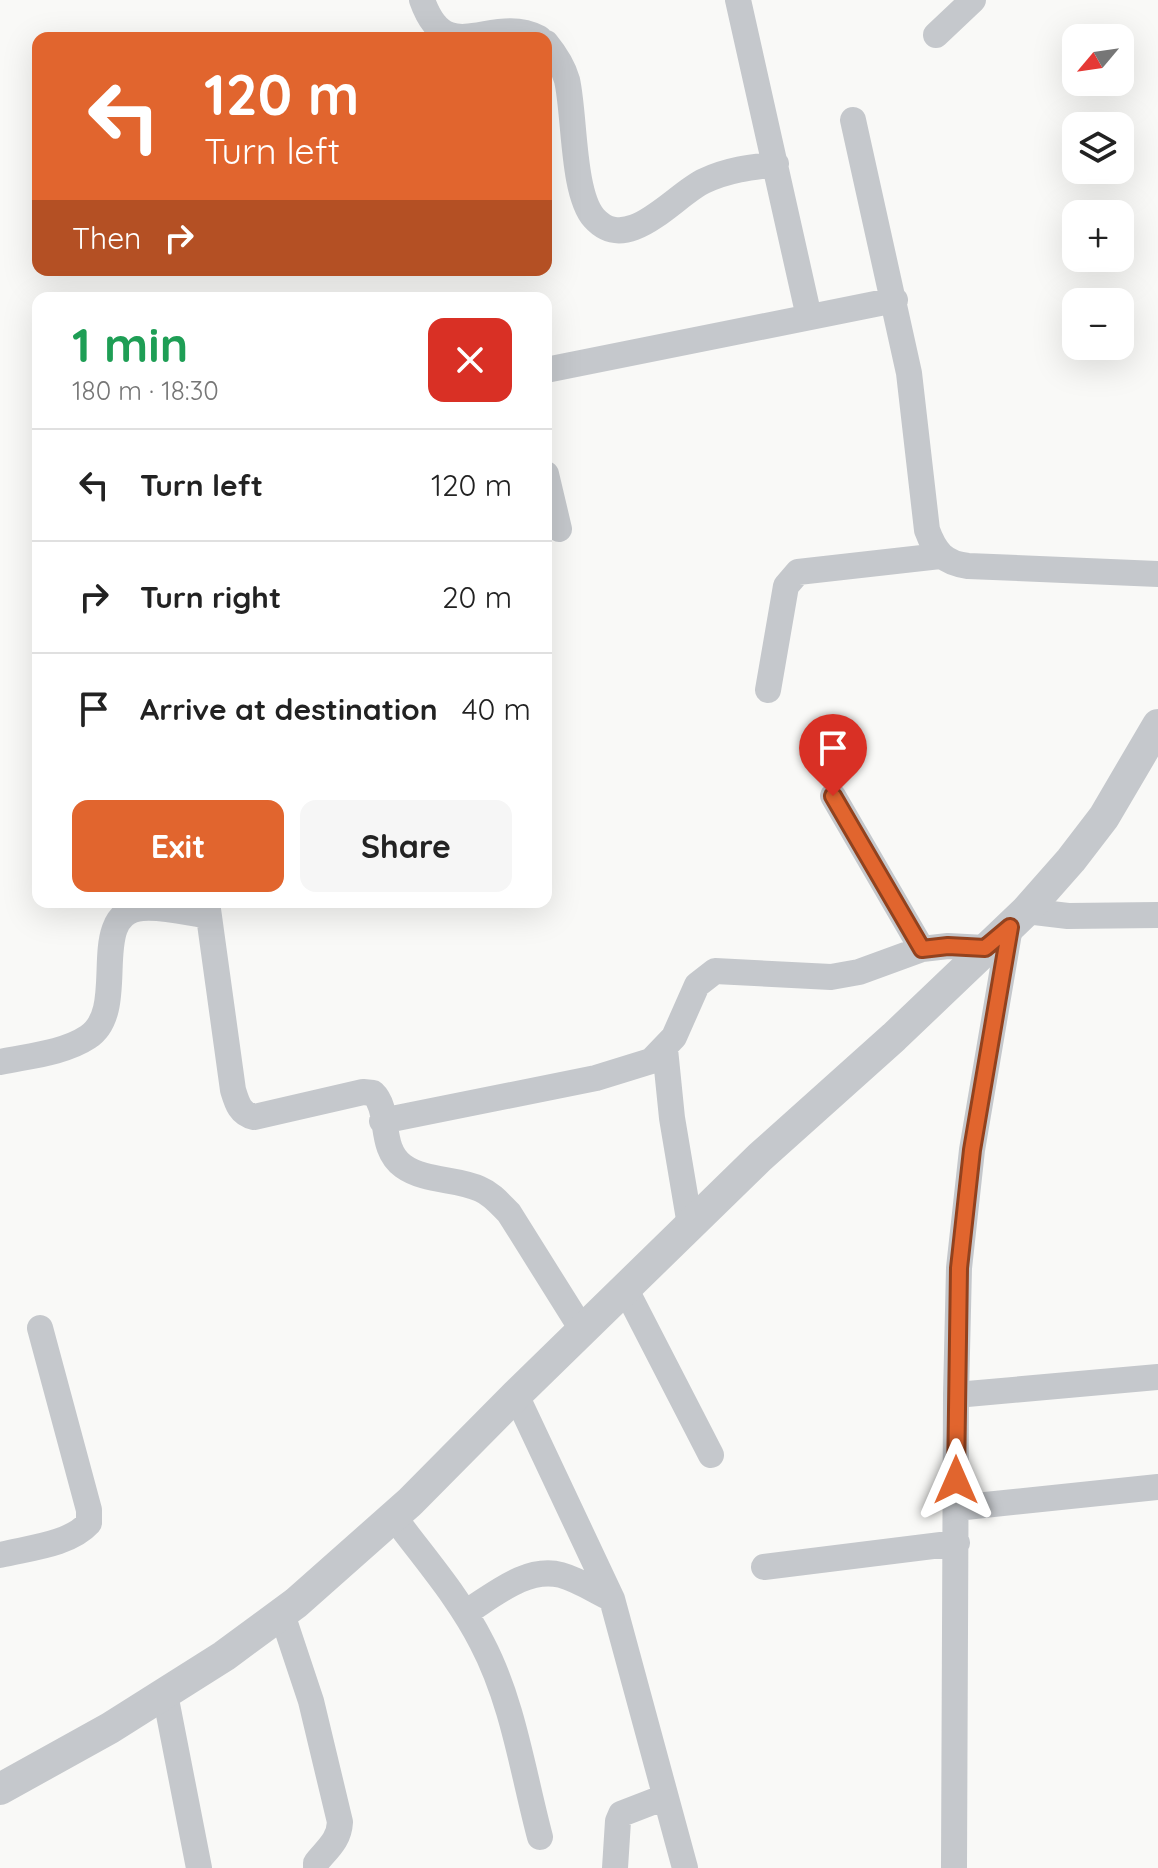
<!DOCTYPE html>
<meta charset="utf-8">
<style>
body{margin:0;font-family:Quicksand,sans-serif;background:#f6f6f6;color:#222;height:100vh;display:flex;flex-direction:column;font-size:30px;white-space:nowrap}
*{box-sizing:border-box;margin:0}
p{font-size:26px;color:#767676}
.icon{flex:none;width:44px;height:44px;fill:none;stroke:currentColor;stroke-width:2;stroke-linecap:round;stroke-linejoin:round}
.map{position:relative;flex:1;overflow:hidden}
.side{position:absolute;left:32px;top:292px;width:520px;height:616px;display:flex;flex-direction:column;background:#fff;border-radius:16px;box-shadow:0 8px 32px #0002}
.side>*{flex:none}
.banner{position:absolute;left:32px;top:32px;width:520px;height:244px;border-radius:16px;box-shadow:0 8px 32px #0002;background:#e1652e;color:#fff;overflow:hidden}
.needle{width:52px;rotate:241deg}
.tools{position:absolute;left:1062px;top:24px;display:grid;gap:16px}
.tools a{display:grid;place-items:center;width:72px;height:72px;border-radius:16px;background:#fff;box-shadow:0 8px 32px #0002;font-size:40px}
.pin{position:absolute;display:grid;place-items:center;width:68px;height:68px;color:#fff;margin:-82px -34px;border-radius:50% 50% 50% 0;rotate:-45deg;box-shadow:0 0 8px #0007}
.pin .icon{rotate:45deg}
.me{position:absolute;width:88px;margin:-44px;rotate:0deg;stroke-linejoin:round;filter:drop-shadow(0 0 6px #0008)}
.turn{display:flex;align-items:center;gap:28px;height:168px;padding:0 40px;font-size:36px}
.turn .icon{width:104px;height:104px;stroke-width:2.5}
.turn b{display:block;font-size:56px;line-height:68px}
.then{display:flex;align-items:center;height:76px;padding:0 40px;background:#0003;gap:16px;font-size:30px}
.round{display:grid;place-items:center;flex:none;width:84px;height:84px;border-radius:16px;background:#f6f6f6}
.summary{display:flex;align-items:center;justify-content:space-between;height:136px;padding:0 40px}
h1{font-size:48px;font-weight:700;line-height:60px;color:#1e9e55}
.primary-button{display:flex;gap:16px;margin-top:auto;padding:16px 40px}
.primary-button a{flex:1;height:92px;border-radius:16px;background:#e1652e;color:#fff;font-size:32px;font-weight:700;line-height:92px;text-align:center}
.primary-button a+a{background:#f6f6f6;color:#222}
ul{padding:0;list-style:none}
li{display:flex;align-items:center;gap:24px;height:112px;padding:0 40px;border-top:2px solid #e0e0e0}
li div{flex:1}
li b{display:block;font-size:30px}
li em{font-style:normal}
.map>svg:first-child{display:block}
</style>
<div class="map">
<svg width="1158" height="1868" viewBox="0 0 1158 1868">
<rect width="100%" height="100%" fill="#f9f9f7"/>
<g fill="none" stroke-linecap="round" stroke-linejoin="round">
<path stroke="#c5c8cc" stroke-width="26" d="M422,0C447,71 490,13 539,38
M738,0L809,317
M936,35L973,0
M546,43C555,54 563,66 567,80C575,115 572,193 594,218C628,256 674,195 704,181C727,170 751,167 776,164
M853,120L909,373L927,530C935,552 944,563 968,566L1158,574
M546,370L895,300
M546,474L559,529
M768,690L786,586L798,572L940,556
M833,796L922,949
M207,902L233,1090C237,1103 240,1114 254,1117L363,1092L373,1093C391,1110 378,1148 403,1166C425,1182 457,1178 480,1189C492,1194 500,1204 509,1213L583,1331
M1026,911L1068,916L1158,915
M665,1049L672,1118L690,1225
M0,1062C28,1056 64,1053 88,1037C131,1009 85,914 142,908C164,906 188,913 209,916
M382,1121L596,1078L651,1061L674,1037L697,985L715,971L831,977L859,972L922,949L948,946L985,948
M625,1288L711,1455
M516,1395L612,1599L685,1868
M956,1395L1158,1377
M956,1508L1158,1487
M394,1517C424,1558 459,1597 482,1643C513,1702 523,1773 540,1837
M0,1555C28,1548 69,1545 89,1523V1510L40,1328
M764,1567L957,1543
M465,1613C493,1596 526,1566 561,1575C579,1580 595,1591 612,1599
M282,1614L311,1701L340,1822C339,1841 327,1849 316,1863V1868
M165,1694L199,1868
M615,1868L618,1821L621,1814L665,1797
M954,1868L956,1395L959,1268L972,1150L1010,927"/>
<path stroke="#c5c8cc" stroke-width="32" d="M0,1789L110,1728L224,1656L296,1603L410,1502L516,1395L760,1157L894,1037L1026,911L1071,860L1104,817L1158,725"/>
</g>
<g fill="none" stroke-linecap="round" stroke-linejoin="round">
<g stroke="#92421e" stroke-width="20">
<path id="route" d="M833,796L922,949L948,946L985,948L1010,927L972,1150L959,1268L956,1480"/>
</g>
<use href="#route" stroke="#e1652e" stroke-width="14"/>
</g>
</svg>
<div class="tools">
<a><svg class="needle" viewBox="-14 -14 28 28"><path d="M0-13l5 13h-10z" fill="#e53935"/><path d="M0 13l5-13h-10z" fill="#767676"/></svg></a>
<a><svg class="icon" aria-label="layers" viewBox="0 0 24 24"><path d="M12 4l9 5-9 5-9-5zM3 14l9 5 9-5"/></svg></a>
<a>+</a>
<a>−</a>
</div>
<div class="pin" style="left:833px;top:796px;background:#d93025"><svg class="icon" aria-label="arrive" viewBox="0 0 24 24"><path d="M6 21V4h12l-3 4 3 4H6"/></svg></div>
<svg class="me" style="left:956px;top:1480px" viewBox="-20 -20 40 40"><path d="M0-17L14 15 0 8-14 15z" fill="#e1652e" stroke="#fff" stroke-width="4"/></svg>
<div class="banner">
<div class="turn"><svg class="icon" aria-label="left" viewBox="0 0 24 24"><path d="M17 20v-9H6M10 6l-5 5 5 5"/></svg><div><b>120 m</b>Turn left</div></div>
<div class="then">Then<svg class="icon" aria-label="right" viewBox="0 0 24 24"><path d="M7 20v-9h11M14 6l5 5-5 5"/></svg></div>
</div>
<section class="side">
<div class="summary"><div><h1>1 min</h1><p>180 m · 18:30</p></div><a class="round" style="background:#d93025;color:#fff"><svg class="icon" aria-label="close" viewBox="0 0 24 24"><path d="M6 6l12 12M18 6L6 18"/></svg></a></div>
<ul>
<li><svg class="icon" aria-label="left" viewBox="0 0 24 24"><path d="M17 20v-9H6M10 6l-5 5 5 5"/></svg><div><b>Turn left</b></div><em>120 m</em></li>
<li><svg class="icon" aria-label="right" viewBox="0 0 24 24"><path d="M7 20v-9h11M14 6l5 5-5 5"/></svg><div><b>Turn right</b></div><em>20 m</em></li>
<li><svg class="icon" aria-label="arrive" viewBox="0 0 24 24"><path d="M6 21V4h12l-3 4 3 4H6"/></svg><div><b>Arrive at destination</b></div><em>40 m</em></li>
</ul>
<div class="primary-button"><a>Exit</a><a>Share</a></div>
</section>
</div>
